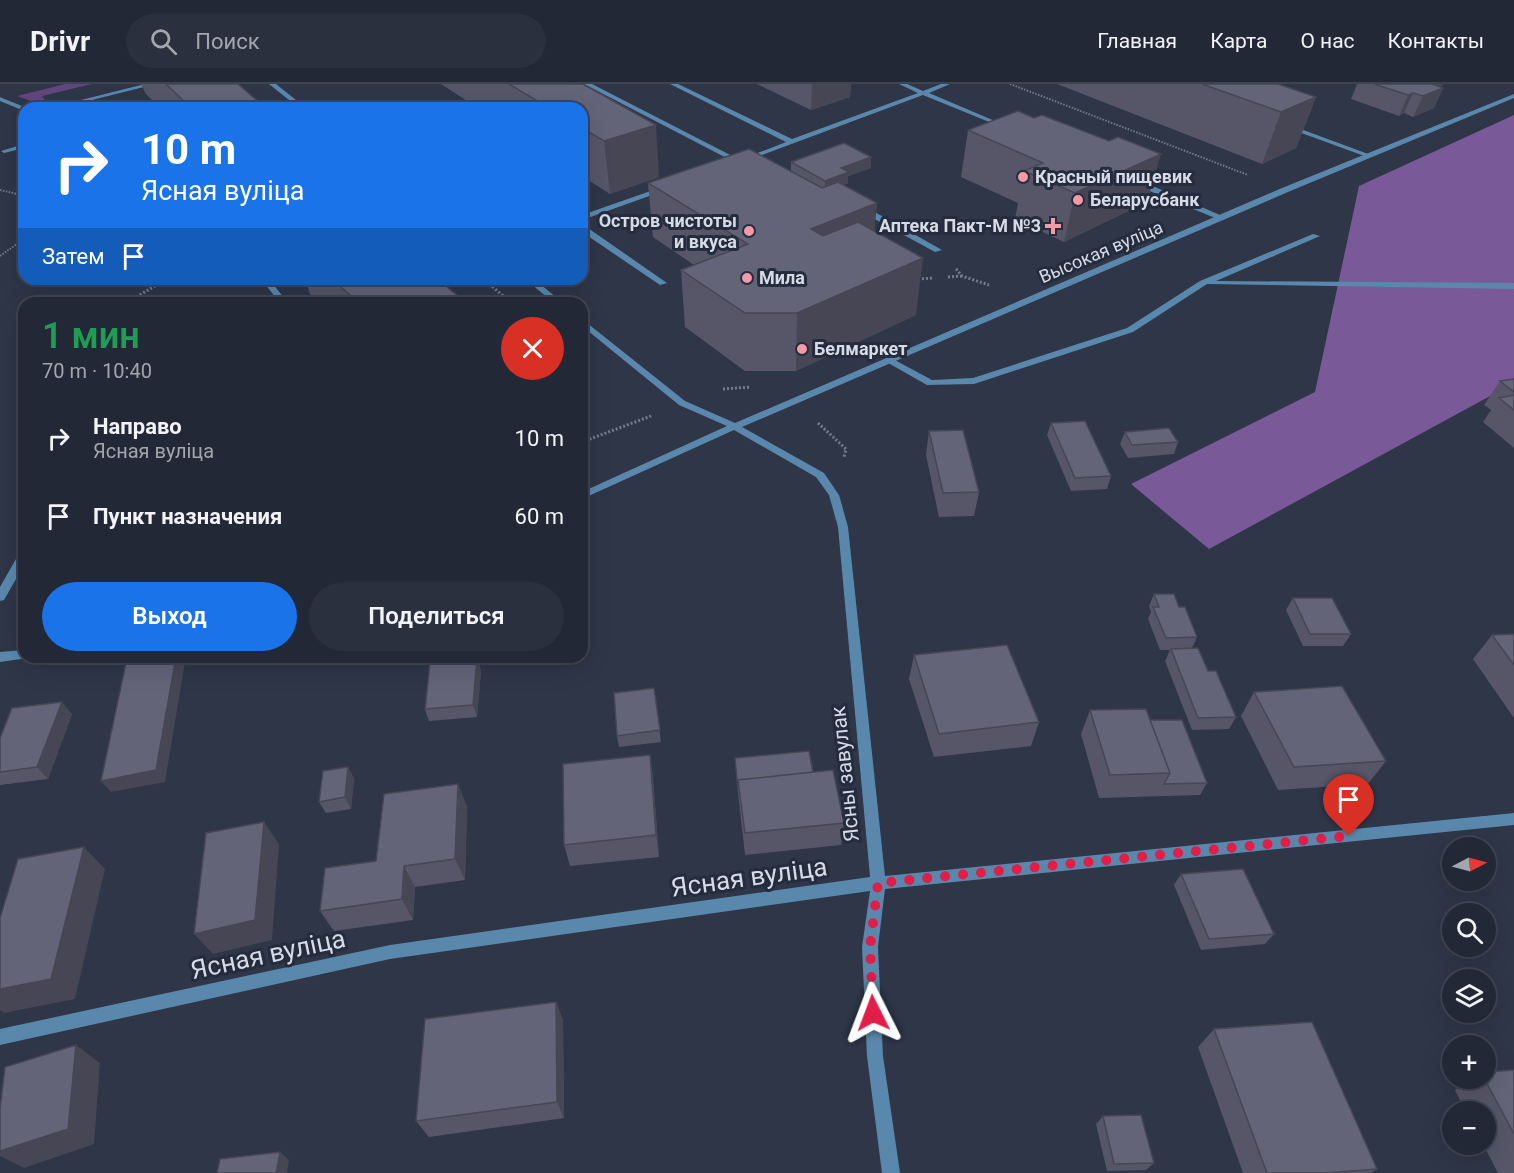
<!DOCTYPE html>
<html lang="ru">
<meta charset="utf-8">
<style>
body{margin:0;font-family:Roboto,sans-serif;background:#2a303e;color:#f1f3f6;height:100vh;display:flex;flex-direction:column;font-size:22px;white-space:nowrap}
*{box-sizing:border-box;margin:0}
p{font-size:20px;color:#a2a6ad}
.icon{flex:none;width:33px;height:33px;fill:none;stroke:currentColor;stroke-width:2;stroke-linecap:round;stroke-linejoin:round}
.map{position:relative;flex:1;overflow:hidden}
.panel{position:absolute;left:18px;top:213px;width:570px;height:366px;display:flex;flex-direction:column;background:#222836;border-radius:18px;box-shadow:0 6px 24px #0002,0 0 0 2px #3f4451}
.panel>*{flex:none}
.guide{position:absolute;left:18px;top:18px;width:570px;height:183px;border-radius:18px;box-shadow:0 6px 24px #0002,0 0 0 2px #3f4451;background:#1a73e8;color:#fff;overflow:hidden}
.needle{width:39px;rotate:84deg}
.buttons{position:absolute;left:1442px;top:753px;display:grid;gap:12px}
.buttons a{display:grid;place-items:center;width:54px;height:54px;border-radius:50%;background:#222836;box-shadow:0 6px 24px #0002,0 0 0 2px #3f4451;font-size:30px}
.pin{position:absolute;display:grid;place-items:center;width:51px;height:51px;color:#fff;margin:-62px -26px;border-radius:50% 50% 50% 0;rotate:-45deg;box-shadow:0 0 6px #0007}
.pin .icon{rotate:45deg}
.me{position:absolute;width:66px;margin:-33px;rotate:357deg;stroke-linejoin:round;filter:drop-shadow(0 0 4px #0008)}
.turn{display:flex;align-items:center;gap:21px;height:126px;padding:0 24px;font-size:27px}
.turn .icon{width:78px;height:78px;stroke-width:2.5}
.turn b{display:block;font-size:42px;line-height:51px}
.then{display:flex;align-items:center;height:57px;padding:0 24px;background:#0003;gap:12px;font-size:22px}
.round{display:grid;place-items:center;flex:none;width:63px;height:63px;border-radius:32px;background:#2a303e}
.headline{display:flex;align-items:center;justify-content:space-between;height:102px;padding:0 24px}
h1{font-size:36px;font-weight:600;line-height:45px;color:#1e9e55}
.cta{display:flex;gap:12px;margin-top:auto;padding:12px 24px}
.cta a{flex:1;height:69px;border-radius:36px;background:#1a73e8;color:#fff;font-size:24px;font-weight:600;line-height:69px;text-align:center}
.cta a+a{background:#2a303e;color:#f1f3f6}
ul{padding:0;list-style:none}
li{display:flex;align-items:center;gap:18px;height:78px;padding:0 24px}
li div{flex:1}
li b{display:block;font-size:22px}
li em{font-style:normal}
header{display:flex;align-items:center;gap:36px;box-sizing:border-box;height:84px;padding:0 30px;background:#222836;border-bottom:2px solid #3f4451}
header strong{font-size:28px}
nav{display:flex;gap:33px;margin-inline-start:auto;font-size:21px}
.search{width:420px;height:54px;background:#2a303e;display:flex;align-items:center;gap:15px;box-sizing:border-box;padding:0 21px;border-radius:33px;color:#a2a6ad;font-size:22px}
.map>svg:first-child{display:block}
</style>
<header>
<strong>Drivr</strong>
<div class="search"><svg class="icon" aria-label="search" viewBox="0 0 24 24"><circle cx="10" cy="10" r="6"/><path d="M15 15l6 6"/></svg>Поиск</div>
<nav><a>Главная</a><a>Карта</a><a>О нас</a><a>Контакты</a></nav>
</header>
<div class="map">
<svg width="1514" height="1089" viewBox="0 0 1514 1089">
<rect width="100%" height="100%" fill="#2e3648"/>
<path fill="#63467d" d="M65,0H92L42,12L46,17L33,18L17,12Z"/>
<path fill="#7a5999" d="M1514,31V299L1209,465L1131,400L1315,308L1359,102Z"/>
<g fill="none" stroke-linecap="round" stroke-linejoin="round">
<path stroke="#757c8c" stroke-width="2" stroke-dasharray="1.5 1.5" stroke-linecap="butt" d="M1010,0L1248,91
M0,106L17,110L24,115
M17,110L24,100
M0,172L24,155"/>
<path stroke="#757c8c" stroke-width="3" stroke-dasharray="2 2" stroke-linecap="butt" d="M956,185L962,192L989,201
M948,193L962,192
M483,195L507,215
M918,195L934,194
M126,219L167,195
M723,305L751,303
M818,339L846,365L844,373
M582,358L651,332"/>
<path fill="#5a88ac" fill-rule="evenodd" d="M145,0H156L92,16L100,24H93L87,17L60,24H49Z
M584,0H592L740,76L786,58L670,0H678L792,55L918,9L899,0H907L923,7L941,0H950L929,9L1009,43L1004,44L923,11L743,78L740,81Z
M0,13L2,14L27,24H24V27L22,26L0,17Z
M1287,40L1371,71L1372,72L1367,73L1285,43L1284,42Z
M24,60V64L4,69L1,67Z
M1135,97H1141L1227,134L1220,136L1135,101Z
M662,103L669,105L582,136V131Z
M858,122H864L942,166L935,168L858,126Z
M582,142H585L667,199L660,201L582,148Z
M1313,150L1320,152L1216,197L1514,199V205L1207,200L1133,248L974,300L927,301L883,276L888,273L891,274L932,296L973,294L1127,244L1200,197Z
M261,195H269L288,219H280Z
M24,467V481L4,516L0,517V503L20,468Z"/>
<path fill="#5a88ac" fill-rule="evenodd" d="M269,0H276L306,24H299Z
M1514,10V14L1288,108L742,343L824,389L839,411L848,443L885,792L1514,729V741L885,805L878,863L883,972L900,1089H882L867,972L862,863L870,807L390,875L0,961V945L390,861L870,793L838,443L829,411L816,393L734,346L582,415V408L727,342L679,321L582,242V235L685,317L735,339L1282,104Z
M525,195H534L563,219H554Z
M24,566V573L28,574L0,578V568Z"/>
</g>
<path fill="#565668" d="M141,0H238L266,24H160L146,10Z
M441,0H583L659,93L610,110L582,92V24H478Z
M757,0H851L850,13L811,26Z
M1057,0H1278L1316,13L1296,64L1262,80Z
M1357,0H1443L1441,3L1443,4L1434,24L1413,33L1404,29L1399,32L1351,15Z
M1034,34L1147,118L1064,158L1015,135L1018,119L961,93L968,46Z
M791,78L871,84L848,92V99L843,101L877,119L874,147L916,231L796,287H745L685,243L681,186L694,181L653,153L648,99L791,87Z
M305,195H437L467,219H315L312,216Z
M1514,295V364L1483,338L1491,326L1484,321L1500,297Z
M1051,339L1111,392L1107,405L1071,407L1047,351Z
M929,347L979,408L974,432L939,433L926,371Z
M1125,348L1178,358L1174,370L1128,374L1120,360Z
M1154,510L1179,523L1197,553L1192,564L1208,587L1236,633L1229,645L1192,646L1165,577L1170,566H1160L1148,535L1151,528L1149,522Z
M1293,514L1351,550L1343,562H1303L1286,526Z
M1514,550V634L1473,575L1492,551Z
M914,571L1039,638L1031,662L934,673L909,595Z
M477,574L481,587L477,633L429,637L425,625Z
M654,604L661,658L619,663L617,652Z
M1254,608L1386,677L1368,700L1278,706L1241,632Z
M1090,626L1150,636L1207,699L1200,711L1099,714L1081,650Z
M72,630L48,695L0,701V654Z
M650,671L653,694L659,773L570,782L564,761Z
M735,674L813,688L844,739L841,761L745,771L739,718Z
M348,683L354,695L351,725L326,729L319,718Z
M458,700L467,723L465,796L415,803L413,836L334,847L320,827L376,777Z
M1181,790L1274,850L1265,860L1201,866L1174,801Z
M556,918L563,936L564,1034L429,1053L416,1037Z
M1214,945L1377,1085L1371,1089H1243L1198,963Z
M1514,986V1089H1498L1483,1060H1485V1028H1466L1455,1006L1472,994H1485Z
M1103,1032L1154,1079L1146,1086L1107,1087L1096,1040Z"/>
<path fill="#464655" d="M812,0H851L850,13L811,26Z
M1432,0H1443L1441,5L1443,4L1434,24L1413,33L1423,12Z
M1413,9L1404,29L1399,32L1408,11Z
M1316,13L1296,64L1262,80L1281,28Z
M656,41L659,93L610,110L604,57Z
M1161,70L1147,118L1064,158L1075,109Z
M871,73V84L848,92V99L825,108V97L841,84Z
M877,119L872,174L808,201L811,145Z
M923,174L916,231L796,287L797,229Z
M176,573H182L185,578L165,698L111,708L101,697Z
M477,574L481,587L477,633L473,621Z
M62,618L72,630L48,695L37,683Z
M650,671L653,694L659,773L656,751Z
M348,683L354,695L351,725L345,713Z
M458,700L467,723L465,796L455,775Z
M264,738L279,760L272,856L213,870L194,850Z
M84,763L105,785L75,915L4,929L0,926V905Z
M404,782L415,803L413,836L402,815Z
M556,918L563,936L564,1034L557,1018Z
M76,961L100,979L94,1060L24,1084L0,1072V1067Z
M280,1068L289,1076L287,1089H276Z"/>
<path fill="#646479" stroke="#464655" stroke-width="1.5" d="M166,0H238L266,24H191Z
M509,0H583L656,41L604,57L582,44V24H549Z
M1202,0H1278L1316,13L1281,28Z
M1374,0H1432L1443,4L1423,12L1413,9L1408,11Z
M1018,27L1034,34L1042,31L1109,57L1118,53L1161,70L1075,109L1024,87L1043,79L968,46Z
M844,59L871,73L841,84L849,88L825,97L791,78Z
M749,65L822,104L838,98L877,119L811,145L823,152L858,138L923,174L797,229H745L681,186L748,160L648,99Z
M332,195H437L467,219H359Z
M1514,295V308L1500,297Z
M1514,311V326L1499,314Z
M1085,337L1111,392L1075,394L1051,339Z
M1169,344L1178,358L1132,361L1125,348Z
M963,346L979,408L943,409L929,347Z
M1154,510H1174L1179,523H1185L1197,553L1166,554L1153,523H1159Z
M1293,514H1332L1351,550H1310Z
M1514,550V581L1492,551Z
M1007,561L1039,638L939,650L914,571Z
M1198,564L1208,587H1216L1236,633L1198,634L1171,565Z
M134,573H176L156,686L101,697L127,574Z
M477,574L473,621L425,625L430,579Z
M1342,602L1386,677L1294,683L1254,608Z
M654,604L660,646L617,652L614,609Z
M62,618L37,683L0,688V654L12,624Z
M1146,625L1170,689L1110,691L1090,626Z
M1150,636H1182L1207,699L1164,700L1170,689Z
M809,667L813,688L738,696V707L735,674Z
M650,671L656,751L564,761L563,680Z
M348,683L345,713L319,718L323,687Z
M833,686L844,739L745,749L738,696Z
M458,700L455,775L404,782L402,815L320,827L325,784L376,777L384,710Z
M264,738L255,836L194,850L206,749Z
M84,763L51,895L0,905V834L18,775Z
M1243,785L1274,850L1209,855L1181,790Z
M556,918L557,1018L416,1037L425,935Z
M1312,938L1377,1085L1326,1089H1267L1214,945Z
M76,961L68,1045L0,1067V1025L5,983Z
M1514,986V1050L1484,994L1485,988Z
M1141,1031L1154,1079L1114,1080L1103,1032Z
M280,1068L276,1089H217L220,1075Z"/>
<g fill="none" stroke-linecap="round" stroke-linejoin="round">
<path stroke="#e11d48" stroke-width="10" stroke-dasharray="0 18" d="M873,929L870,863L878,799L1349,752"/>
</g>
<g fill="#f49aa6" stroke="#242c3d" stroke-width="2">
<circle cx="1023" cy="93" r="6"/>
<circle cx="1078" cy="116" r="6"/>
<path d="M1050 133h6v6h6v6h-6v6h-6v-6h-6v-6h6z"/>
<circle cx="749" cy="147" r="6"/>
<circle cx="747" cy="194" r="6"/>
<circle cx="802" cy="265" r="6"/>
</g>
<g text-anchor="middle" stroke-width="6" stroke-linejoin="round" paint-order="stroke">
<g font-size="18" font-weight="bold" fill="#d5dbe7" stroke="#242c3d" text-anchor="start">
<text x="1035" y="99">Красный пищевик</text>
<text x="1090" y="122">Беларусбанк</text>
<text x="737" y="143" text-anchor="end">Остров чистоты<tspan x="737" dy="21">и вкуса</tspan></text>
<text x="1041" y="148" text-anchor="end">Аптека Пакт-М №3</text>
<text x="759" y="200">Мила</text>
<text x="814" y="271">Белмаркет</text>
</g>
<g font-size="18" fill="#d5dbe7" stroke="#242c3d">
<text transform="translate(1101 168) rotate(-23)" y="6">Высокая вуліца</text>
</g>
<g font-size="21" fill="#d5dbe7" stroke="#242c3d">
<text transform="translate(845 690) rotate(-96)" y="7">Ясны завулак</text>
</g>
<g font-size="26" fill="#d5dbe7" stroke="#242c3d">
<text transform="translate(749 793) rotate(-8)" y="9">Ясная вуліца</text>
<text transform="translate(268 870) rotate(-12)" y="9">Ясная вуліца</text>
</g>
</g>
</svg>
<div class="buttons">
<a><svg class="needle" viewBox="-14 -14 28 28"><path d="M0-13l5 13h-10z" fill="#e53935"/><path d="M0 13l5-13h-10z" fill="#a2a6ad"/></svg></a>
<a><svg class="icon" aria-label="search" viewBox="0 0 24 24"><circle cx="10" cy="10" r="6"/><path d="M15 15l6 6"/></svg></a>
<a><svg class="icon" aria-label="layers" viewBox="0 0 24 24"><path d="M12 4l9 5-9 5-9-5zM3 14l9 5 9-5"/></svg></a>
<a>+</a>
<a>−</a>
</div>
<div class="pin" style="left:1349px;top:752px;background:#d93025"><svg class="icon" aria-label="arrive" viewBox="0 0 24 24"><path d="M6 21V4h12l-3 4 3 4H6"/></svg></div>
<svg class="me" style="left:873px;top:929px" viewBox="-20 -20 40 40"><path d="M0-17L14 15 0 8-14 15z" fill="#e11d48" stroke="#fff" stroke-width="4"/></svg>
<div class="guide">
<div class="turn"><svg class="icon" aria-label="right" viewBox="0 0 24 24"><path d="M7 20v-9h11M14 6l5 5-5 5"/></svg><div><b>10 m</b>Ясная вуліца</div></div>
<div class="then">Затем<svg class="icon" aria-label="arrive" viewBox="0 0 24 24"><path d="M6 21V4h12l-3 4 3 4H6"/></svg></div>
</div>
<section class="panel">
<div class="headline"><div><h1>1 мин</h1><p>70 m · 10:40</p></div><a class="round" style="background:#d93025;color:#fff"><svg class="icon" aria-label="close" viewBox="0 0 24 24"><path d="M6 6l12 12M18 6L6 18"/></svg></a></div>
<ul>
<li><svg class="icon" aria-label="right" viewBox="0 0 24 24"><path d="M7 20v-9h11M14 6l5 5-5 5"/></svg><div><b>Направо</b><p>Ясная вуліца</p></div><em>10 m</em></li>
<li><svg class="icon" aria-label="arrive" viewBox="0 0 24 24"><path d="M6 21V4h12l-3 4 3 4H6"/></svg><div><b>Пункт назначения</b></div><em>60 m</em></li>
</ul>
<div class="cta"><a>Выход</a><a>Поделиться</a></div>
</section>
</div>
